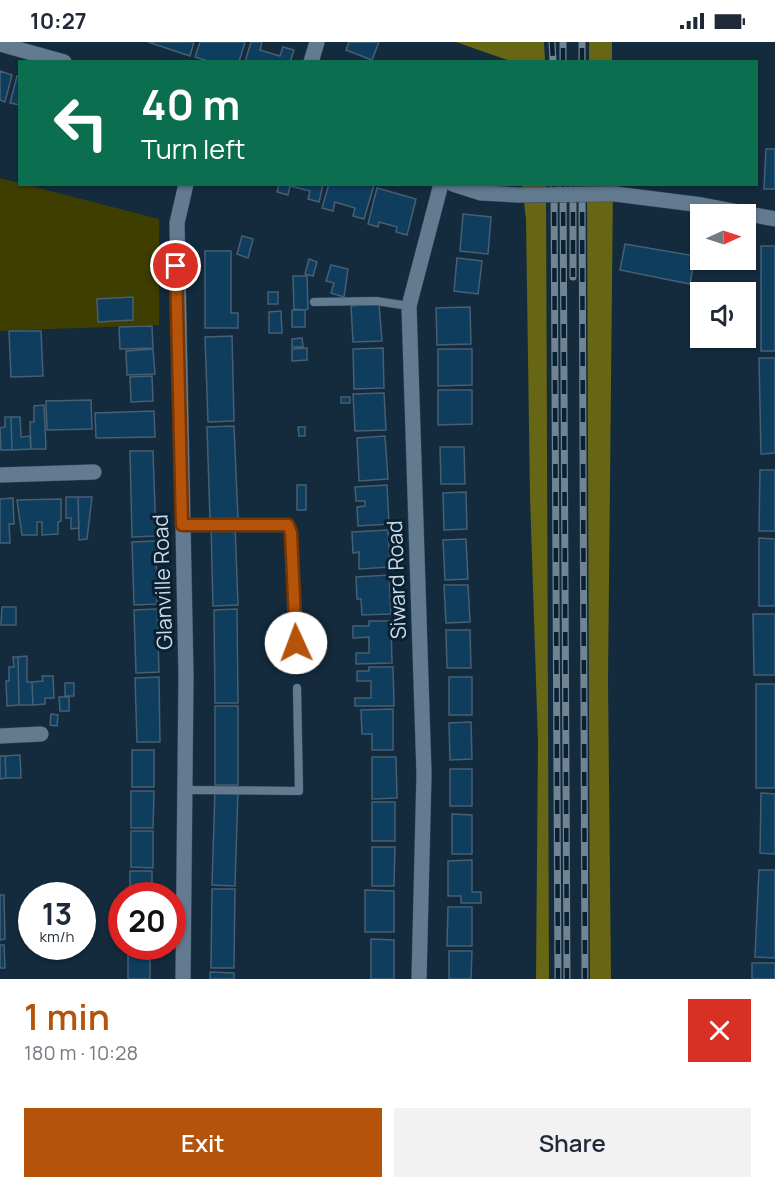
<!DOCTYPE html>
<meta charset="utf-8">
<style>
body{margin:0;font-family:Manrope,sans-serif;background:#f2f2f3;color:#1f2937;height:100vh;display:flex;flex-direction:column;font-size:22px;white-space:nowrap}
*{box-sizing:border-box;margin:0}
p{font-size:20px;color:#747a83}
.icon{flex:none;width:33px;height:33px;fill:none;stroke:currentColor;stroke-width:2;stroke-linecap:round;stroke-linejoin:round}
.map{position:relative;height:937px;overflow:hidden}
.drawer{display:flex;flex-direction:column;background:#fff;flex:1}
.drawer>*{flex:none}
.top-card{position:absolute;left:18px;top:18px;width:740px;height:126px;border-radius:0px;box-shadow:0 2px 4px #0004;background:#0b6e4f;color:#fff;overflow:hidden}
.needle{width:39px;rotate:87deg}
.buttons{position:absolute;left:690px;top:162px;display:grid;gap:12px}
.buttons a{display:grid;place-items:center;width:66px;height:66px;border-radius:0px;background:#fff;box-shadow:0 2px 4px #0004;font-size:30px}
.speed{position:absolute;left:18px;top:840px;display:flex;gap:12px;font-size:30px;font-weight:700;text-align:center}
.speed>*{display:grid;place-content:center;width:78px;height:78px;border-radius:50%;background:#fff;box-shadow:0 2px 4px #0004;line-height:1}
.speed small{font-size:15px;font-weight:400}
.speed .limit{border:9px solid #d22;background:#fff;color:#111}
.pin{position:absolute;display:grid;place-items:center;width:51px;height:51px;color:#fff;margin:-26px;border:3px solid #fff;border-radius:50%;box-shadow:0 2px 6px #0007}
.me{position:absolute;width:66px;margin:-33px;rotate:358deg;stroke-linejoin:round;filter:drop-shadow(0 0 4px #0008)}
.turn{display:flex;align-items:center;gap:21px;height:126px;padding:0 24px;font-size:27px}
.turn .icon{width:78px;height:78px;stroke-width:2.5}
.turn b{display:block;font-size:42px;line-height:51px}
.round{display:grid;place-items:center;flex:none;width:63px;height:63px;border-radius:0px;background:#f2f2f3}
.overview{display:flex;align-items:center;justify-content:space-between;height:102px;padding:0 24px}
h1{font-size:36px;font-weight:600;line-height:45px;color:#b45309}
.cta{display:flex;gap:12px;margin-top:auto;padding:12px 24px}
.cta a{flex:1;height:69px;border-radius:0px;background:#b45309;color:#fff;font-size:24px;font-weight:600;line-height:69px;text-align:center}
.cta a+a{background:#f2f2f3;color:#1f2937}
.status{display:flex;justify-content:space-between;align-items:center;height:42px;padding:0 30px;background:#fff;direction:ltr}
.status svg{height:16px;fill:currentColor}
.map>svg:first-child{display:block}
</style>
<div class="status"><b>10:27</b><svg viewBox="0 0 49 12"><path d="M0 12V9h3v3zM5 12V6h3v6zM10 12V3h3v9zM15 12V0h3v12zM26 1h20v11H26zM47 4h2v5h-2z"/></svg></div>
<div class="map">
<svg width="775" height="937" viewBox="0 0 775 937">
<rect width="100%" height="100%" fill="#142b3d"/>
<path fill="#3e3e00" d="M0,136L159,177V283L0,289Z"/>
<path fill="#666614" d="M456,0H544L545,19H510Z
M589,0H612V19H589Z
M522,143H546L549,937H536L538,701L530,454L526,177Z
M587,143H613L608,639L611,937H590Z"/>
<path fill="#0f3d5e" stroke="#475f73" stroke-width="1.5" d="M148,0H194L190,14Z
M200,0H245L239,20H211L195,15Z
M251,0H262L260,8L280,14L283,5L294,8L290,20H245Z
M349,0H379L372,18L346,8Z
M0,29L12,33L5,60L0,58Z
M17,34L20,35V63L10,61Z
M766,107H775V147H764Z
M279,142H323L319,160L308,157L310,149L290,144L288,153L277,150Z
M329,142L374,143L364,177L353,174L355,166L335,160L333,169L322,166Z
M377,146L416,157L407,193L396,190L397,185L379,180L378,185L368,182Z
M463,172L491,175L488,212L460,209Z
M242,194L253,197L248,216L237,212Z
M625,202L695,214L690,242L620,228Z
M761,204H775V309H761Z
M205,209H231V271H238V286H205Z
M457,216L482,219L478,252L454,249Z
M309,217L317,220L313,234L305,232Z
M331,223L348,227L344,255L331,251L334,241L326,239Z
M293,234H307L308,267L305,268L294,267Z
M268,250H278V262H268Z
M133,255V278L98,280L97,257Z
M379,262L382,299L353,300L351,264Z
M470,265L471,302L437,303L436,266Z
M292,268H305V285H292Z
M281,269L282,291H269V270Z
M152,284L153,306L120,307L119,285Z
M9,289H41L43,334L11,335Z
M232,294L234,379L208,380L205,295Z
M302,296L303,305H292V297Z
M307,306V318L292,319V307Z
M383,306L384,346L354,347L353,307Z
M153,307L155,332L127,333L126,309Z
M438,307H472V343L438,344Z
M759,316H775V411L761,412Z
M152,334L153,359L131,360L130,335Z
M438,348H472V382L438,383Z
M384,351L386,388L355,389L353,352Z
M341,355H350V361H341Z
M91,358L92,387L47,388L46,359Z
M44,363L46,407H31L30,380H34V364Z
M154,369L155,395L96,396L95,371Z
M5,375H11L12,408H1L0,386L5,385Z
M11,375H20L21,395L30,394L31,407L12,408Z
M234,384L238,477L210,478L207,385Z
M298,385H305V394H299Z
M385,394L388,437L359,439L357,396Z
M440,405H464L465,442H441Z
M130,409H153L156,494L132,495Z
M760,428H775V489H759Z
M297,443H306V468H297Z
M387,443L389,482L358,484L357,465L365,464V459H356L355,445Z
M466,450L467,487L444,488L443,451Z
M66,455H78L79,486L71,487V476H66Z
M78,455H92L87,497L79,498Z
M13,456L14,482H9L10,501H0V457Z
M61,457V479L58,480V492L42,493V480H37V493H22L17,458Z
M235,482L238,563L213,564L211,483Z
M388,488L390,525L359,527V510L353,511L352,490Z
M759,496L775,497V564H759Z
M466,497L468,537L445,538L443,498Z
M156,499L157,562L134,563L132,500Z
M389,533L391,572L362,573L361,557H357L356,535Z
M444,543H468L470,580L446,581Z
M2,565H16V583H1Z
M157,567L159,630L136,631L134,568Z
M237,567L238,661H215L214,568Z
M753,572H775V633H754Z
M369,579H391L392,621L356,622V611H369V595L353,596V584H369Z
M446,588H470L471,626H447Z
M27,614V640H32L33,663H19L18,615Z
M13,615H18L19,663L7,664L6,639H9V625H14Z
M369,625H393L394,664H355V656H371V639H357V629H369Z
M42,634H53L54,656H45V662L33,663L32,640L43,639Z
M159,635L160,700H137L135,636Z
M449,635H472V673H449Z
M65,641H74V654H65Z
M756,642H775V746H756Z
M59,655H69V669H60Z
M215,664H238V743H215Z
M393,667V708H372V692H362L361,668Z
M51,672L58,673L57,684L50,683Z
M471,680L472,717L450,718L449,681Z
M132,708H154V745H132Z
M20,713L21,736H6L5,714Z
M0,714H5L6,736L0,737Z
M372,715H396L397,756L372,757Z
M450,727H472V764H450Z
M215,748L238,749L235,844L212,843Z
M131,749H154L153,786H131Z
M761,751L775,752V812L760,811Z
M372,760H395V799H372Z
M452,772L472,773V812H452Z
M131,789H153V826L131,825Z
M372,805H395L394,844H372Z
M472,818V850H481V861H461V854H448V819Z
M759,828H775V916L755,915Z
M130,829H152V854H130Z
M212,847H235L234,926H211Z
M365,848L394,849V890H365Z
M0,853H4L5,897L0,898Z
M448,865H472V904H447Z
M371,897L394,898V937H371Z
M0,903H4L5,926H0Z
M449,909H472L471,937H449Z
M128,911H150V937H128Z
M752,921H775V937H752Z
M210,930L234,931V937H210Z"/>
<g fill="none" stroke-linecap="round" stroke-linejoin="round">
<g stroke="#354757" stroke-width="9">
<path id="lane" d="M314,260L376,259L409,264
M182,483H288L292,491L296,601
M185,748L299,749L297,646"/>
</g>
<g stroke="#354757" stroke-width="16">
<path id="street" d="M0,2L64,20
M311,20L317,0
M453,142L481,151L518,153
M615,152L702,163L775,177
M0,433L94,430
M0,694L41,692
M183,937L186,633L177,181L186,142
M419,937L424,732L409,264L441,142"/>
</g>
<use href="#lane" stroke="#627b91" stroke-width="8"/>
<use href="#street" stroke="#627b91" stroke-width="15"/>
<g stroke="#718493" stroke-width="7">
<path id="rail" d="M552,0L553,20
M563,20V0
M582,20V0
M554,142L558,937
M563,142L567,937
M573,142V235
M582,142L585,937"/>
</g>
<use href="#rail" stroke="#0a2133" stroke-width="4.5" stroke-dasharray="14" stroke-linecap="butt"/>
<g stroke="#354757" stroke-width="16" stroke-linecap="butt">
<path id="street-bridge" d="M518,153L615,152"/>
</g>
<use href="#street-bridge" stroke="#627b91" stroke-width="15"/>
</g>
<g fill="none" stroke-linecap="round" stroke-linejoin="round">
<g stroke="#753606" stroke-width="15">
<path id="route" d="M176,224L182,483H288L291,491L296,601"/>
</g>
<use href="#route" stroke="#b45309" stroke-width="10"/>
</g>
<g text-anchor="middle" stroke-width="6" stroke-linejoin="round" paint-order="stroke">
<g font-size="21" fill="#cddbe7" stroke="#0a2133">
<text transform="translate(397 538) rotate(-92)" y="7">Siward Road</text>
<text transform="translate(163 540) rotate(-92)" y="7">Glanville Road</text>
</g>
</g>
</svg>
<div class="buttons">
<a><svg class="needle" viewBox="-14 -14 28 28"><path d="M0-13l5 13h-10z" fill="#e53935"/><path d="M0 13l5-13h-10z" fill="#747a83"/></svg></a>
<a><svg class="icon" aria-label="sound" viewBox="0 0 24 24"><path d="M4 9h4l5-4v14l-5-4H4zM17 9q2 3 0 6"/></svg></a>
</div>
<div class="speed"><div>13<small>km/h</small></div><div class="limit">20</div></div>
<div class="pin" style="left:176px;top:224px;background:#d93025"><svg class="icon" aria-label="arrive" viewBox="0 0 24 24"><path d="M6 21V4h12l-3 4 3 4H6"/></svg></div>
<svg class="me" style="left:296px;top:601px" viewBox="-20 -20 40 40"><circle r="19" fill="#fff"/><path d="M0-13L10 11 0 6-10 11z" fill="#b45309"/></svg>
<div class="top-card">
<div class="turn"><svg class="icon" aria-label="left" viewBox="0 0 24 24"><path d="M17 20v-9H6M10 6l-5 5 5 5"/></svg><div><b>40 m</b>Turn left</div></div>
</div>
</div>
<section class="drawer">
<div class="overview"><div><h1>1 min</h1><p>180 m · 10:28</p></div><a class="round" style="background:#d93025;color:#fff"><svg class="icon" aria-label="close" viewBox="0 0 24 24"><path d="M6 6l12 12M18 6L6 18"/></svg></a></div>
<div class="cta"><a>Exit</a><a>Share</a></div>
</section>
